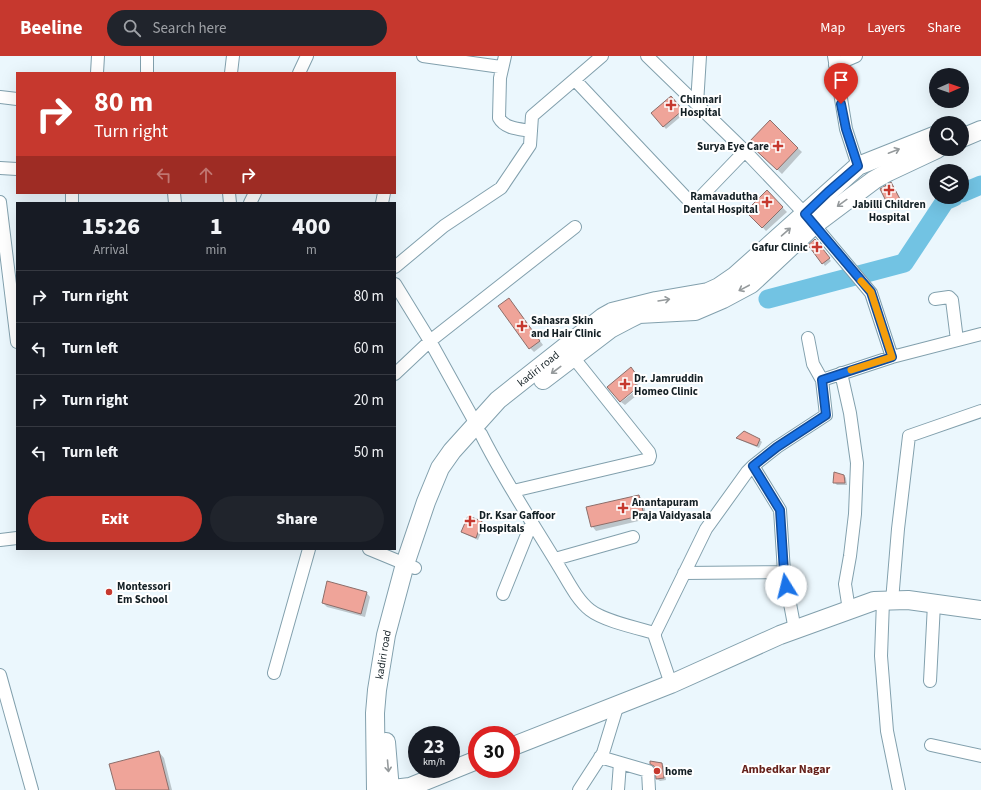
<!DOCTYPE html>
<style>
body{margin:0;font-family:"Source Sans 3",sans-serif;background:#20242c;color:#f1f3f6;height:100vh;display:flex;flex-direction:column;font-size:15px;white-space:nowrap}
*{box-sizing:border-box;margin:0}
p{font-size:13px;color:#9ea1a6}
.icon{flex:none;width:22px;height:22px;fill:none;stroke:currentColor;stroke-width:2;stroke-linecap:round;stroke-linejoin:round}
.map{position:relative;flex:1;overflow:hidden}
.panel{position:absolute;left:16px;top:146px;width:380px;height:348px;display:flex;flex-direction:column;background:#171b24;border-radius:0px;box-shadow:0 4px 16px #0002}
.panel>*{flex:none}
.guide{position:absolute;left:16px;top:16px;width:380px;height:122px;border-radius:0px;box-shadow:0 4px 16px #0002;background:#c6382e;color:#fff;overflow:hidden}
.needle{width:26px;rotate:88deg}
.controls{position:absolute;left:929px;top:12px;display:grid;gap:8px}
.controls a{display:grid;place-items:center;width:40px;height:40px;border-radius:50%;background:#171b24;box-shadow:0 4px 16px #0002;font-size:20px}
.speed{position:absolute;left:408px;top:670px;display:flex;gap:8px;font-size:20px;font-weight:700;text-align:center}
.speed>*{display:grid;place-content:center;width:52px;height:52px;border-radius:50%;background:#171b24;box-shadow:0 4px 16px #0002;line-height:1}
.speed small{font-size:10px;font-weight:400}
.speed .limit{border:6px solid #d22;background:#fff;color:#111}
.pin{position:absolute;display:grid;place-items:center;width:34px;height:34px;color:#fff;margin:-41px -17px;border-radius:50% 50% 50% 0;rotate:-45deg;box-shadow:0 0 4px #0007}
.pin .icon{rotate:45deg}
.me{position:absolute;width:44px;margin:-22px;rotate:351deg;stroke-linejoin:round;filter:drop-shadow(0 0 3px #0008)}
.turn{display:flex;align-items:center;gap:14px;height:84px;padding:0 12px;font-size:18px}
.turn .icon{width:52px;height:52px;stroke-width:2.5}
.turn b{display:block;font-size:28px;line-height:34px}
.lanes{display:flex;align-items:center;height:38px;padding:0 12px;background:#0003;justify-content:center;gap:20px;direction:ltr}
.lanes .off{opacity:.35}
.eta{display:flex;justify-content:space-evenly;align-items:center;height:68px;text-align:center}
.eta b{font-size:24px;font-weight:800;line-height:28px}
.primary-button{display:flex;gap:8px;margin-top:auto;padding:8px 12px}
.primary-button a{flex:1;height:46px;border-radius:24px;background:#c6382e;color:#fff;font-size:16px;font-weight:800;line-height:46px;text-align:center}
.primary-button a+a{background:#20242c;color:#f1f3f6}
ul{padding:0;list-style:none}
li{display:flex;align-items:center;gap:12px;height:52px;padding:0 12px;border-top:1px solid #363941}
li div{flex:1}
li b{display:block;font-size:15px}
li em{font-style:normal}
header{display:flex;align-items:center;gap:24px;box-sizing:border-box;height:56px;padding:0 20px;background:#c6382e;color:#fff}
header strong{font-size:19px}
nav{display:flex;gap:22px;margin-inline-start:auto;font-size:14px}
.search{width:280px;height:36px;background:#20242c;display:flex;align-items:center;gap:10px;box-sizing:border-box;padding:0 14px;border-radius:22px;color:#9ea1a6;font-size:15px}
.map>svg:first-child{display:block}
</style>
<header>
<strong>Beeline</strong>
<div class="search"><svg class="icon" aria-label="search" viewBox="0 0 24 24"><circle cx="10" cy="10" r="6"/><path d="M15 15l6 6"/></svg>Search here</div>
<nav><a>Map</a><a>Layers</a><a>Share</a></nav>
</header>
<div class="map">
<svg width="981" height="734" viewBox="0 0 981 734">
<rect width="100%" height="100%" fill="#ebf7fd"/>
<path fill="#0003" d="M674,43L685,57L666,73L652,57Z
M770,66L802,96L782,118L750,87Z
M891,127L901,146L891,151L888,148Z
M767,136L787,156L766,175L751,159L756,153Z
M817,187L831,205L825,210L823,207Z
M513,248L543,289L534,296L530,292Z
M635,317L642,325L620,345Z
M639,332L642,335L625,349L621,346Z
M738,382L759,383L762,386L759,392L740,384Z
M844,419L846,422L847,429H837L834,426Z
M639,440L643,444L647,463L596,475L592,470Z
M469,461L482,466L484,469L478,484L465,478L462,476Z
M366,536L370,541L365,561L327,551L323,547Z
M159,696L164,702L172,734H117Z
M662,708L664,711L666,724L660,725L657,723Z"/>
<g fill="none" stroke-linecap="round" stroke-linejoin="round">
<path stroke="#72c3e3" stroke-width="19" d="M962,137L981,129
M768,243L904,207L945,145L954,141"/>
</g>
<path fill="#efa499" stroke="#8c6e6a" d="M671,40L683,54L663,71L651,57Z
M770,64L798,92L777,114L748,87Z
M891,126L900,143L888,149L880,133Z
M767,134L783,151L762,172L749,159L755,153L751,150Z
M815,183L830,202L822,208L808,189Z
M509,242L540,285L529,293L498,250Z
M631,311L638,321L633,325L638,331L620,346L607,331Z
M744,375L760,383L757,390L736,382Z
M834,416L844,419L845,427H833Z
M639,439L644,459L591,471L586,451Z
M468,460L482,465L476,482L461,476Z
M327,525L367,536L361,558L322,547Z
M159,695L169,734H116L109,708Z
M650,705L662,707L664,722L656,723L655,714L654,710L650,708Z"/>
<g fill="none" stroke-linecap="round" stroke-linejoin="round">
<g stroke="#82a0ad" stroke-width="14">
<path id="street" d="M147,0V17
M423,0L501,11
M505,0L500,22L499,62C505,73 520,73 531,75
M647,0L745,95L805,158L871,237L892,301
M834,0L846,73L858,110
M835,9L856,0
M97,17L98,0
M231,17L233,0
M299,17L307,0
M575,24L693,149L745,95
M0,41L17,43
M697,48L700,0
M0,112L17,113
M72,137V147
M174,137L175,147
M229,137L230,147
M0,146L17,286
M250,147L255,137
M382,147L384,137
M395,211L444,170L501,132L530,89L532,60L602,0
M395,228L430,285L575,171
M935,243L949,241L952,244L957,284
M808,282L813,308L822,324
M841,317L850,357L857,407L855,458L850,500L845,528L849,554
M395,318L430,285L476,368
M481,378C504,424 532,466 558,509C567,523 576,543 590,554C604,565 637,572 655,577
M513,435L649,403L650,400L649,396L573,301
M0,484L17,482
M369,493L415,512
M555,503L633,481
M684,517L784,516
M503,538L532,466
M883,545L881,600L887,675L899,734
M892,545L898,473L909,380L981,355
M795,574L784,516L780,454L753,410L777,391L826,359L822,324L892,301L981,278
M274,617L309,493
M0,619L32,734
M930,625L934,548
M671,628L655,581V577L706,473L747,416L753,410
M931,689L981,700
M600,701L648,715L649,734
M579,734L603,697L618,648
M618,734L620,707"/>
</g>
<g stroke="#82a0ad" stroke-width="20">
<g id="secondary">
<path d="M962,82L981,74"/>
<path d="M543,324L610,273L629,263L639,258L695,255L723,243L751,228L814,169L874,124L888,116L937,93"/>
<path d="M386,686L390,734"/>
<path d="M511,691L671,628L780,579L874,545L908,544L981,554"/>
<path id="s1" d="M376,734L375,657L377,634L386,579L405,508L426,446L440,412L452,395L498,344L603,261L612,256L656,245L708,236L719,231L735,220L858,110L936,79"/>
<path d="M384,734L410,731L477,704"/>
</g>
</g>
<use href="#street" stroke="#fff" stroke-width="12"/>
<use href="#secondary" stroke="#fff" stroke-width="18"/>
</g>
<defs><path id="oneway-shaft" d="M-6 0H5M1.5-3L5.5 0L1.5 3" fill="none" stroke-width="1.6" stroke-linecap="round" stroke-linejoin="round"/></defs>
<g stroke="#959a9c">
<use href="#oneway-shaft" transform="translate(894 95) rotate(-21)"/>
<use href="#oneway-shaft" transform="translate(842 147) rotate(144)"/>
<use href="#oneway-shaft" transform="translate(786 176) rotate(-41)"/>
<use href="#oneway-shaft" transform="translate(744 232) rotate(152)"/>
<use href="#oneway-shaft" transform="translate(664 244) rotate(-9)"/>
<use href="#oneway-shaft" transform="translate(556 314) rotate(143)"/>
<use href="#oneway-shaft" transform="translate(388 710) rotate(85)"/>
</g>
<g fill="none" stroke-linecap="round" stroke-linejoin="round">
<g stroke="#114b97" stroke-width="10">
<path id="route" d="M786,530L784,516L780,454L753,410L777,391L826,359L822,324L892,301L871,236L805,158L828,136L858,110L846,73L841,48"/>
</g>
<use href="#route" stroke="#1a73e8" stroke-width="7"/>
<path stroke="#f59e0b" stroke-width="7" d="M851,314L892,301L871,236L861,225"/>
</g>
<g fill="#c6382e" stroke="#fff" stroke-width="1.5">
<path d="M669 43h4v4h4v4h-4v4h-4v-4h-4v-4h4z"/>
<path d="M776 84h4v4h4v4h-4v4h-4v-4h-4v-4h4z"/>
<path d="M887 128h4v4h4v4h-4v4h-4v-4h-4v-4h4z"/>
<path d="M765 140h4v4h4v4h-4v4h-4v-4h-4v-4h4z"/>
<path d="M815 185h4v4h4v4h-4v4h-4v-4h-4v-4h4z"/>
<path d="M520 264h4v4h4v4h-4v4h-4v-4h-4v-4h4z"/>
<path d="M623 322h4v4h4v4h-4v4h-4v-4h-4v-4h4z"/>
<path d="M621 446h4v4h4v4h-4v4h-4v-4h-4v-4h4z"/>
<path d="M468 459h4v4h4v4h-4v4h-4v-4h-4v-4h4z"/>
<circle cx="109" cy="536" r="4"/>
<circle cx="657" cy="715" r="4"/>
</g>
<g text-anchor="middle" stroke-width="4" stroke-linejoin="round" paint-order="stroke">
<g font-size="11" font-weight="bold" fill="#131f24" stroke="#fff" text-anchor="start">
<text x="680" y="47">Chinnari<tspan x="680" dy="13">Hospital</tspan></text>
<text x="769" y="94" text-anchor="end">Surya Eye Care</text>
<text x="758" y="144" text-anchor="end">Ramavadutha<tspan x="758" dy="13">Dental Hospital</tspan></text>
<text x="889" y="152" text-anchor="middle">Jabilli Children<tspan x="889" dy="13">Hospital</tspan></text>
<text x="808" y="195" text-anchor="end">Gafur Clinic</text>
<text x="531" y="268">Sahasra Skin<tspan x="531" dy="13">and Hair Clinic</tspan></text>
<text x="634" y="326">Dr. Jamruddin<tspan x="634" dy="13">Homeo Clinic</tspan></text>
<text x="632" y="450">Anantapuram<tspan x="632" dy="13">Praja Vaidyasala</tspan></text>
<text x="479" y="463">Dr. Ksar Gaffoor<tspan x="479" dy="13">Hospitals</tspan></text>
<text x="117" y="534">Montessori<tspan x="117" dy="13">Em School</tspan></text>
<text x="665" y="719">home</text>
</g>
<g font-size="11" fill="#131f24" stroke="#fff">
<text dy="4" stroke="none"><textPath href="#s1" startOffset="472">kadiri road</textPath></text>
<text dy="4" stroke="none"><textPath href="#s1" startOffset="136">kadiri road</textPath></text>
</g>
<g font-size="12" font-weight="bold" fill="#641f19" stroke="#fff">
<text x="786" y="717">Ambedkar Nagar</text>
</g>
</g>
</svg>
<div class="controls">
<a><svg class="needle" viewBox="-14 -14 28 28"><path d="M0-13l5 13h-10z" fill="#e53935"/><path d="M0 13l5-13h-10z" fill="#9ea1a6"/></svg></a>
<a><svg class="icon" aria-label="search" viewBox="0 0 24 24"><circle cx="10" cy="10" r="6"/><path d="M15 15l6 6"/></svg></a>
<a><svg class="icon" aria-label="layers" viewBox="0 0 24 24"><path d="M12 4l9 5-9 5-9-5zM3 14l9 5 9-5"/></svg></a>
</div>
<div class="speed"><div>23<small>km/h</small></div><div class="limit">30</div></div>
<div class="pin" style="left:841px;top:48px;background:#d93025"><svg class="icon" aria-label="arrive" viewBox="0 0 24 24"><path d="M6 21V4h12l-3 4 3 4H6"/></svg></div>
<svg class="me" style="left:786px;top:530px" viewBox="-20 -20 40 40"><circle r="19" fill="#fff"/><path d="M0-13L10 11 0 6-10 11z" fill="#1a73e8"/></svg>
<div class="guide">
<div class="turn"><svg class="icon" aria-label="right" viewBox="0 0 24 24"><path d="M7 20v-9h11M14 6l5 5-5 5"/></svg><div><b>80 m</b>Turn right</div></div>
<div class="lanes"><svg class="icon off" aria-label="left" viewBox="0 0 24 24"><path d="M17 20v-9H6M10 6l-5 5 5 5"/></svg><svg class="icon off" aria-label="ahead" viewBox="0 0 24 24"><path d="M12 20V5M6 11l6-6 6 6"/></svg><svg class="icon" aria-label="right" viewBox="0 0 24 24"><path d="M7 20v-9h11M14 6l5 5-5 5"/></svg></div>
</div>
<section class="panel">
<div class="eta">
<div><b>15:26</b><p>Arrival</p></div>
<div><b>1</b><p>min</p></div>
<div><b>400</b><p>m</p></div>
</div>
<ul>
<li><svg class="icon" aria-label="right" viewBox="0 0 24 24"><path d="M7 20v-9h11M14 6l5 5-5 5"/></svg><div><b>Turn right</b></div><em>80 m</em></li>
<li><svg class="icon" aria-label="left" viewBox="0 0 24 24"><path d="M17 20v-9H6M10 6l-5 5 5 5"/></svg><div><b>Turn left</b></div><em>60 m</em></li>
<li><svg class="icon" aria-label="right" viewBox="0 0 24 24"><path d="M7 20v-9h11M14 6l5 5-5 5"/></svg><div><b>Turn right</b></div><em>20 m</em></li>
<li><svg class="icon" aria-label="left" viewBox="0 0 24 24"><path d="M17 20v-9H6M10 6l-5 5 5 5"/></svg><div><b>Turn left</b></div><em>50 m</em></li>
</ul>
<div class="primary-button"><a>Exit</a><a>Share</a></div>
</section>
</div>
